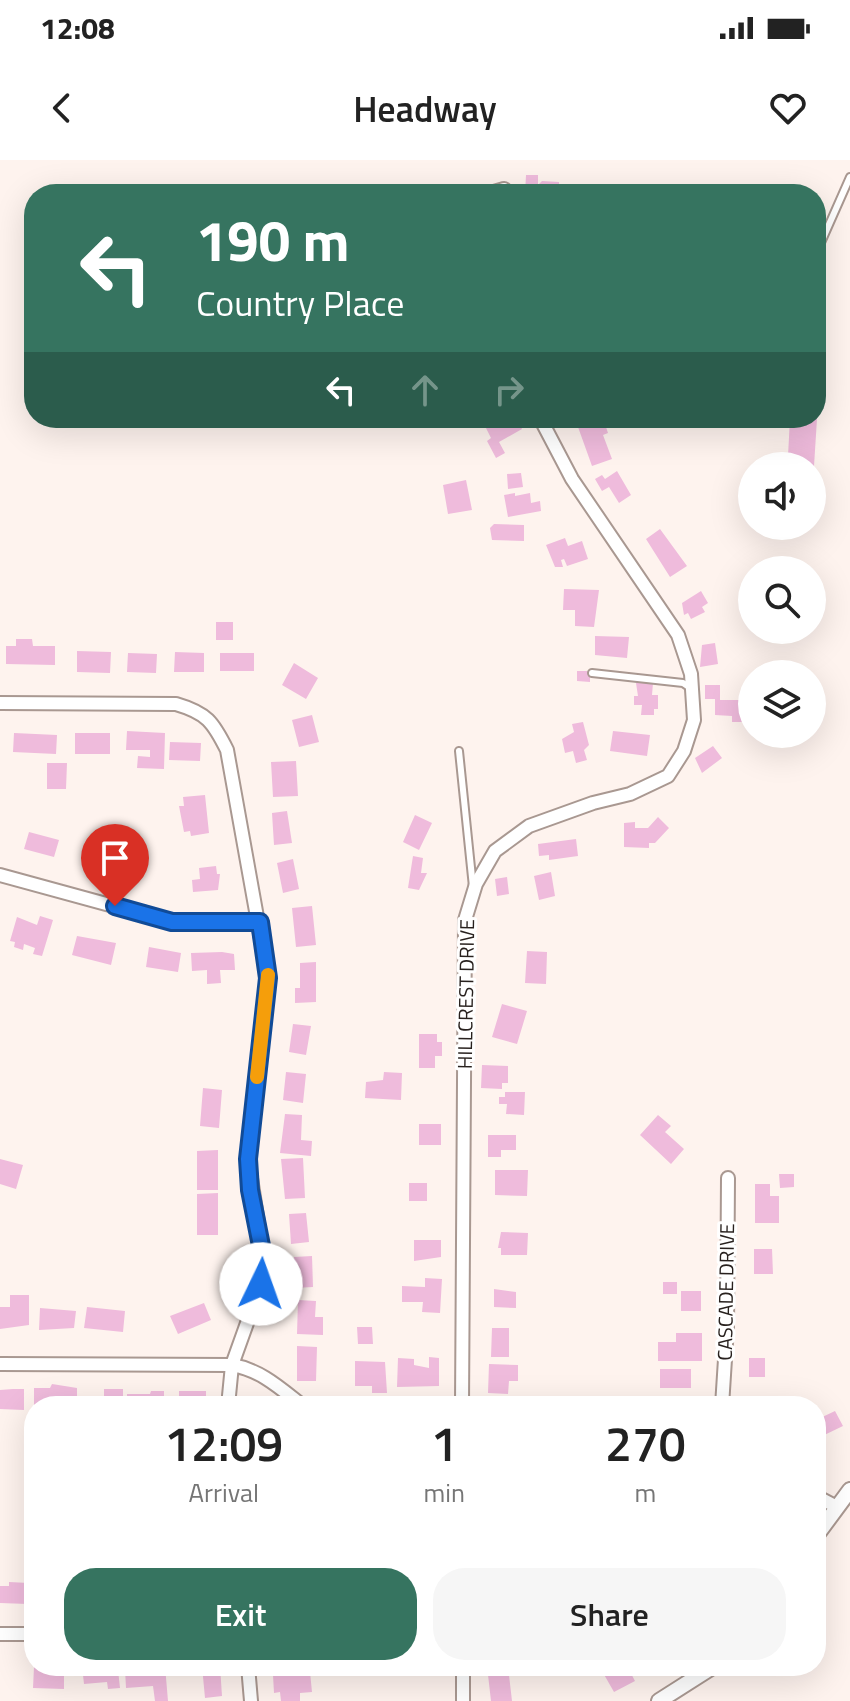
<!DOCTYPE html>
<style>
body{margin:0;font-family:"Titillium Web",sans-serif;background:#f6f6f6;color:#222;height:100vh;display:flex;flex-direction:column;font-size:30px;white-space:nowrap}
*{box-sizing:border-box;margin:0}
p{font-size:26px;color:#767676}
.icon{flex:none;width:44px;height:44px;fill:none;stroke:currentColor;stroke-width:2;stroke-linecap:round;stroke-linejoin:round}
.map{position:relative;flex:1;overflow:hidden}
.side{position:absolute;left:24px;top:1236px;width:802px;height:280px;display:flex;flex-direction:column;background:#fff;border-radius:32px;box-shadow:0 8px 32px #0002}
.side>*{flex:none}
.guide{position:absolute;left:24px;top:24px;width:802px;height:244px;border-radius:32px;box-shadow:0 8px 32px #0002;background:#367460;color:#fff;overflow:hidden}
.buttons{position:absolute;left:738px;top:292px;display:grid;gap:16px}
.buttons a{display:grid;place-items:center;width:88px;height:88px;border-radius:50%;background:#fff;box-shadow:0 8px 32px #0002;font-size:40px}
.pin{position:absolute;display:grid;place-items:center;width:68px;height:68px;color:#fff;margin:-82px -34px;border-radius:50% 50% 50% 0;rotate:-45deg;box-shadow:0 0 8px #0007}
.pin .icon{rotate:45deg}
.me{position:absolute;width:88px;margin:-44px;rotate:3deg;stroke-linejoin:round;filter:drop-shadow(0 0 6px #0008)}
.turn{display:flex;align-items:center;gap:28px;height:168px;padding:0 40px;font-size:36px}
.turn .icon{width:104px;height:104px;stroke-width:2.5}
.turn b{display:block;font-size:56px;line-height:68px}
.lanes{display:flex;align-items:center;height:76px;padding:0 40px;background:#0003;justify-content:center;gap:40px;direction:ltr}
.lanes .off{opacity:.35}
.eta{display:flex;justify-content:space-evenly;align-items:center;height:136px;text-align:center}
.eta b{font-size:48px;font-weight:600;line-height:56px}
.button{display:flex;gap:16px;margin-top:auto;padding:16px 40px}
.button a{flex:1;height:92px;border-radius:32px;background:#367460;color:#fff;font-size:32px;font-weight:600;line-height:92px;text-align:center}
.button a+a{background:#f6f6f6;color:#222}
.status{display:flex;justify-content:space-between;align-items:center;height:56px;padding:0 40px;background:#fff;direction:ltr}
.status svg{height:22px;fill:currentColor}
header{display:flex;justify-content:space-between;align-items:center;height:104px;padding:0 40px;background:#fff;font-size:36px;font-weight:600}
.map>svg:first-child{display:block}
</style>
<div class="status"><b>12:08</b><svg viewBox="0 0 49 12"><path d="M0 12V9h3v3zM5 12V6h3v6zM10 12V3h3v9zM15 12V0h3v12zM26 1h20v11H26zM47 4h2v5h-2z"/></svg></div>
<header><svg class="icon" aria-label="back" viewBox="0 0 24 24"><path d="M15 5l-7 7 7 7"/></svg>Headway<svg class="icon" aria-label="heart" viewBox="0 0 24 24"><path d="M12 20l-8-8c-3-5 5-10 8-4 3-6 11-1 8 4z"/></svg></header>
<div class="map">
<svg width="850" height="1541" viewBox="0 0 850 1541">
<rect width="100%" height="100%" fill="#fef3ee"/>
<path fill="#efbbdc" d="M526,15H538V25L542,21L559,22V27H569V34H525Z
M505,258H511L513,263L518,261L522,269L499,282L505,293L496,298L487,281L491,278L486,268Z
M603,258L608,273L603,275L612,299L592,306L578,267Z
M790,258L817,259L814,306H796L797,296H788Z
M617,311L631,335L619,343L609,327L602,331L595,319L602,315L605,319Z
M521,313L523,327L508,329L507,314Z
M466,320L472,350L448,354L443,325Z
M515,333V336L530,333L531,343L540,341L541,351L508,357L504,335Z
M494,364L524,365V381L492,380L490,368Z
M660,369L687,406L670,417L646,379Z
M565,378L568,386L582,381L588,399L567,406L564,399L561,400L563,407H555L546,385Z
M564,429L599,430L594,467L575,466V450H563Z
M701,431L708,443L702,447L705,452L691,459L688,453L684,455L682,443Z
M216,462H233V480H216Z
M595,476L629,477L627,498L595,495Z
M16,479H32L33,486H55V505L6,504V486H16Z
M715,483L718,504L700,507L702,485Z
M77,491L111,492L110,513L77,512Z
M175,492L204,493V512H174Z
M128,493L157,494L156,513L127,512Z
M220,493H254V511H220Z
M294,503L318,518L306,539L282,525Z
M577,511H590V522L577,521Z
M636,523H653L652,535H658V549H654V555H641L642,545H634V536H638Z
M705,525H720V540H742V562H732V556L715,555V539H705Z
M312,555L319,582L299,587L292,560Z
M583,562L589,585L584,590L587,600L576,603L573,591L565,593L562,579L574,572L572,564Z
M127,571L165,573L164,609L137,608L138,596L150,597V590H126Z
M613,571L650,575L647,596L610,591Z
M14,573L57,575L56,594L13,592Z
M75,573H110V594H75Z
M170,582L201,583L200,601L169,600Z
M713,586L722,598L702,613L695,598Z
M296,601L298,636L273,637L271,602Z
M47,603H67L66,629H47Z
M205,635L209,673L191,676L190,671L184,672L179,646H184L183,637Z
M287,651L292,683L274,685L272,653Z
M415,655L432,663L419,690L403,682Z
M658,657L669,668L655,683H649V688L624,687V663L635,662V668H648Z
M29,672L59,680L54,697L24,689Z
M576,679L578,696L549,700V695L539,696L538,684Z
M101,692L116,695L113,709L98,705Z
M413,696L423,698L421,713H427L419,730L408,728Z
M293,699L299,729L283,733L277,703Z
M216,706L217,714H220L218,730L193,732L192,720L200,719L199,708Z
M551,712L555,736L539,740L534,716Z
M507,717L509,734L497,736L495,719Z
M312,746L316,785L296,787L292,748Z
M40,756L53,760L42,796L33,794L35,788L24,784L23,790L14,787L15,782L10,781L17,757L37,765Z
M77,776L116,783L111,805L72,795Z
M149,787L181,793L178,812L146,807Z
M527,791L547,792L546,824L525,823Z
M222,792L234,794L235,810H220L221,823L207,824V810L192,811L191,793Z
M316,802V842L295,843V828H300V803Z
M502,844L527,851L517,884L492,877Z
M293,864L311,866L306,895L289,892Z
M419,874H437V882H442V896H435V908H419Z
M482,905L508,906V923H502V929L481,928Z
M286,912L306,914L303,943L283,940Z
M384,912L402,913L401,940L365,938L366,922L383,920Z
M203,928L222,930L219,968L200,966Z
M505,932H525L524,955L506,954L507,944H499V937H505Z
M285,954L302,955L301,980L312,981L311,996L280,993Z
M658,955L671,966L665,972L684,989L671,1004L640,975Z
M419,964H441V985H419Z
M488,975H516V990H501V997H488Z
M218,990V1030H197V991Z
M303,998L305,1038L285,1039L281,999Z
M0,999L23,1005L16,1029L0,1024Z
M495,1010H528L527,1036L495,1035Z
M779,1014H794V1027L780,1028Z
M409,1023H427V1041H409Z
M755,1024H770V1036H779V1063H755Z
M218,1033V1075H197V1034Z
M306,1053L309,1082L291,1084L289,1054Z
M501,1072L528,1073L527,1095H501V1088H498Z
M414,1080H441V1097L414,1101Z
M754,1089H772L773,1114H754Z
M312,1096L313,1127L295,1128L294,1097Z
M425,1118L442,1119L440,1153L422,1152L423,1142H402V1126L425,1127Z
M663,1122H677V1134H663Z
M494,1129L516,1132V1148L494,1147Z
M681,1131H701V1151H681Z
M10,1135H29V1165L0,1169V1147H10Z
M298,1140L316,1141L315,1157H323V1175L297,1174Z
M204,1143L211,1160L178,1174L170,1156Z
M87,1147L125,1151L123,1172L84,1168Z
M40,1148L76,1151L74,1168L39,1170Z
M357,1167H372L373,1184H358Z
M492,1168H509V1197H491Z
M676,1173H702V1201H658V1182H676Z
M297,1186L317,1187L316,1221H297Z
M429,1197L439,1198V1226L397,1227L398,1198L414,1199V1205L429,1208Z
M749,1198H765V1217H749Z
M355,1201L385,1202L387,1233H372V1226H355Z
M489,1204L518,1205V1221H509L508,1234L488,1233Z
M660,1209H691V1228H660Z
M52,1224L77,1228V1243L34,1246V1228H50Z
M13,1229H24V1250L0,1249V1230Z
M104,1229H123V1246H87V1240H104Z
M151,1231H164V1246H127V1234H150Z
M179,1231H206V1246H179Z
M488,1236H520L519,1246H487Z
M618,1240H664V1246H618Z
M835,1251L843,1266L816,1279V1260Z
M9,1422L29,1423L28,1444L0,1443V1426H9Z
M82,1506H105V1511L118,1510L120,1528L108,1529L107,1522L84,1524Z
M165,1506L168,1541H155L153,1526L126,1528L125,1509Z
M202,1506H220L222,1536L205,1538Z
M487,1506H523V1514L509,1515L512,1541H491Z
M611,1506H627L635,1521L614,1532L602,1511Z
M34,1507L64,1508V1529L33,1528Z
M310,1512L312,1532L300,1533V1541H281L280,1532L274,1533L273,1515Z"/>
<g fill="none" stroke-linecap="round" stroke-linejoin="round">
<g stroke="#a99891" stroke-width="10">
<path id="service" d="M816,94L850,17
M592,513L683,523L692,529
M459,591L473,727"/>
</g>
<g stroke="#a99891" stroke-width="16">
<path id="minor" d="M487,34L504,29L510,34
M0,543L176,544C207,553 213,562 227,590L268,818L248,999L264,1101L261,1124L232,1205L228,1246
M0,715L172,762H260
M0,1204L232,1205C261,1210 280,1228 303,1246
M462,1246L465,760L476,724L495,691L529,666L593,643L630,634L668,616L684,591L694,560L691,514L678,475L572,319L540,258
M722,1246L727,1168L728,1018
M816,1336L835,1346
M0,1474H34
M248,1506L251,1541
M463,1506V1541"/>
</g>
<g stroke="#a99891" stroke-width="18">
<path id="tertiary" d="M816,1376L850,1330
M659,1541L714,1506"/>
</g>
<use href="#service" stroke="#fff" stroke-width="6"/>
<use href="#minor" stroke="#fff" stroke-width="12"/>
<use href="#tertiary" stroke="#fff" stroke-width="14"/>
</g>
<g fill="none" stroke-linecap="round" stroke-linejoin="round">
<g stroke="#114b97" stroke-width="20">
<path id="route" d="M115,746L172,762H260L268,818L248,999L250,1030L264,1101L261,1124"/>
</g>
<use href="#route" stroke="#1a73e8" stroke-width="14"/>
<path stroke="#f59e0b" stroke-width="14" d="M257,917L268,815"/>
</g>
<g text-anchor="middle" stroke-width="6" stroke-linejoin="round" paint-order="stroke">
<g font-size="20" fill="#28211e" stroke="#fff">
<text transform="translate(466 834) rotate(-89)" y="7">HILLCREST DRIVE</text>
<text transform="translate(726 1132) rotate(-89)" y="7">CASCADE DRIVE</text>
</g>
</g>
</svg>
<div class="buttons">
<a><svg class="icon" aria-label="sound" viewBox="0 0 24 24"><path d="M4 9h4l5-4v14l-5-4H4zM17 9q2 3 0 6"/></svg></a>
<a><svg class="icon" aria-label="search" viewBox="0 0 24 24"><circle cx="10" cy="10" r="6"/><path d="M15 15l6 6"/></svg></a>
<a><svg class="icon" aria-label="layers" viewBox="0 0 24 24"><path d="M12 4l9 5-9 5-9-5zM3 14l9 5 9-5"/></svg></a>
</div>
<div class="pin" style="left:115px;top:746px;background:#d93025"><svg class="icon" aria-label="arrive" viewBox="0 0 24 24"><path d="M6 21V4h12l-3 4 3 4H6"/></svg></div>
<svg class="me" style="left:261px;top:1124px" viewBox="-20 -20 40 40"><circle r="19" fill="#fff"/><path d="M0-13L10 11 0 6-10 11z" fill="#1a73e8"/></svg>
<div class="guide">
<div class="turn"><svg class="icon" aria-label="left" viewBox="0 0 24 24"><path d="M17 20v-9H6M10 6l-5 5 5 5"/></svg><div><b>190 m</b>Country Place</div></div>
<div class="lanes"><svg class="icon" aria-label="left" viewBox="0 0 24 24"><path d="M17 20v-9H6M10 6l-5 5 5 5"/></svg><svg class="icon off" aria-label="ahead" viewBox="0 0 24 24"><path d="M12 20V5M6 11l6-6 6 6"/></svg><svg class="icon off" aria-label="right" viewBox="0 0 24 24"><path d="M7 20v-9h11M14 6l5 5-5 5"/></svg></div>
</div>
<section class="side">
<div class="eta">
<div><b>12:09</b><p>Arrival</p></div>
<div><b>1</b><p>min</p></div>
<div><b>270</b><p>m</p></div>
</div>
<div class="button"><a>Exit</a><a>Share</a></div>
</section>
</div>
